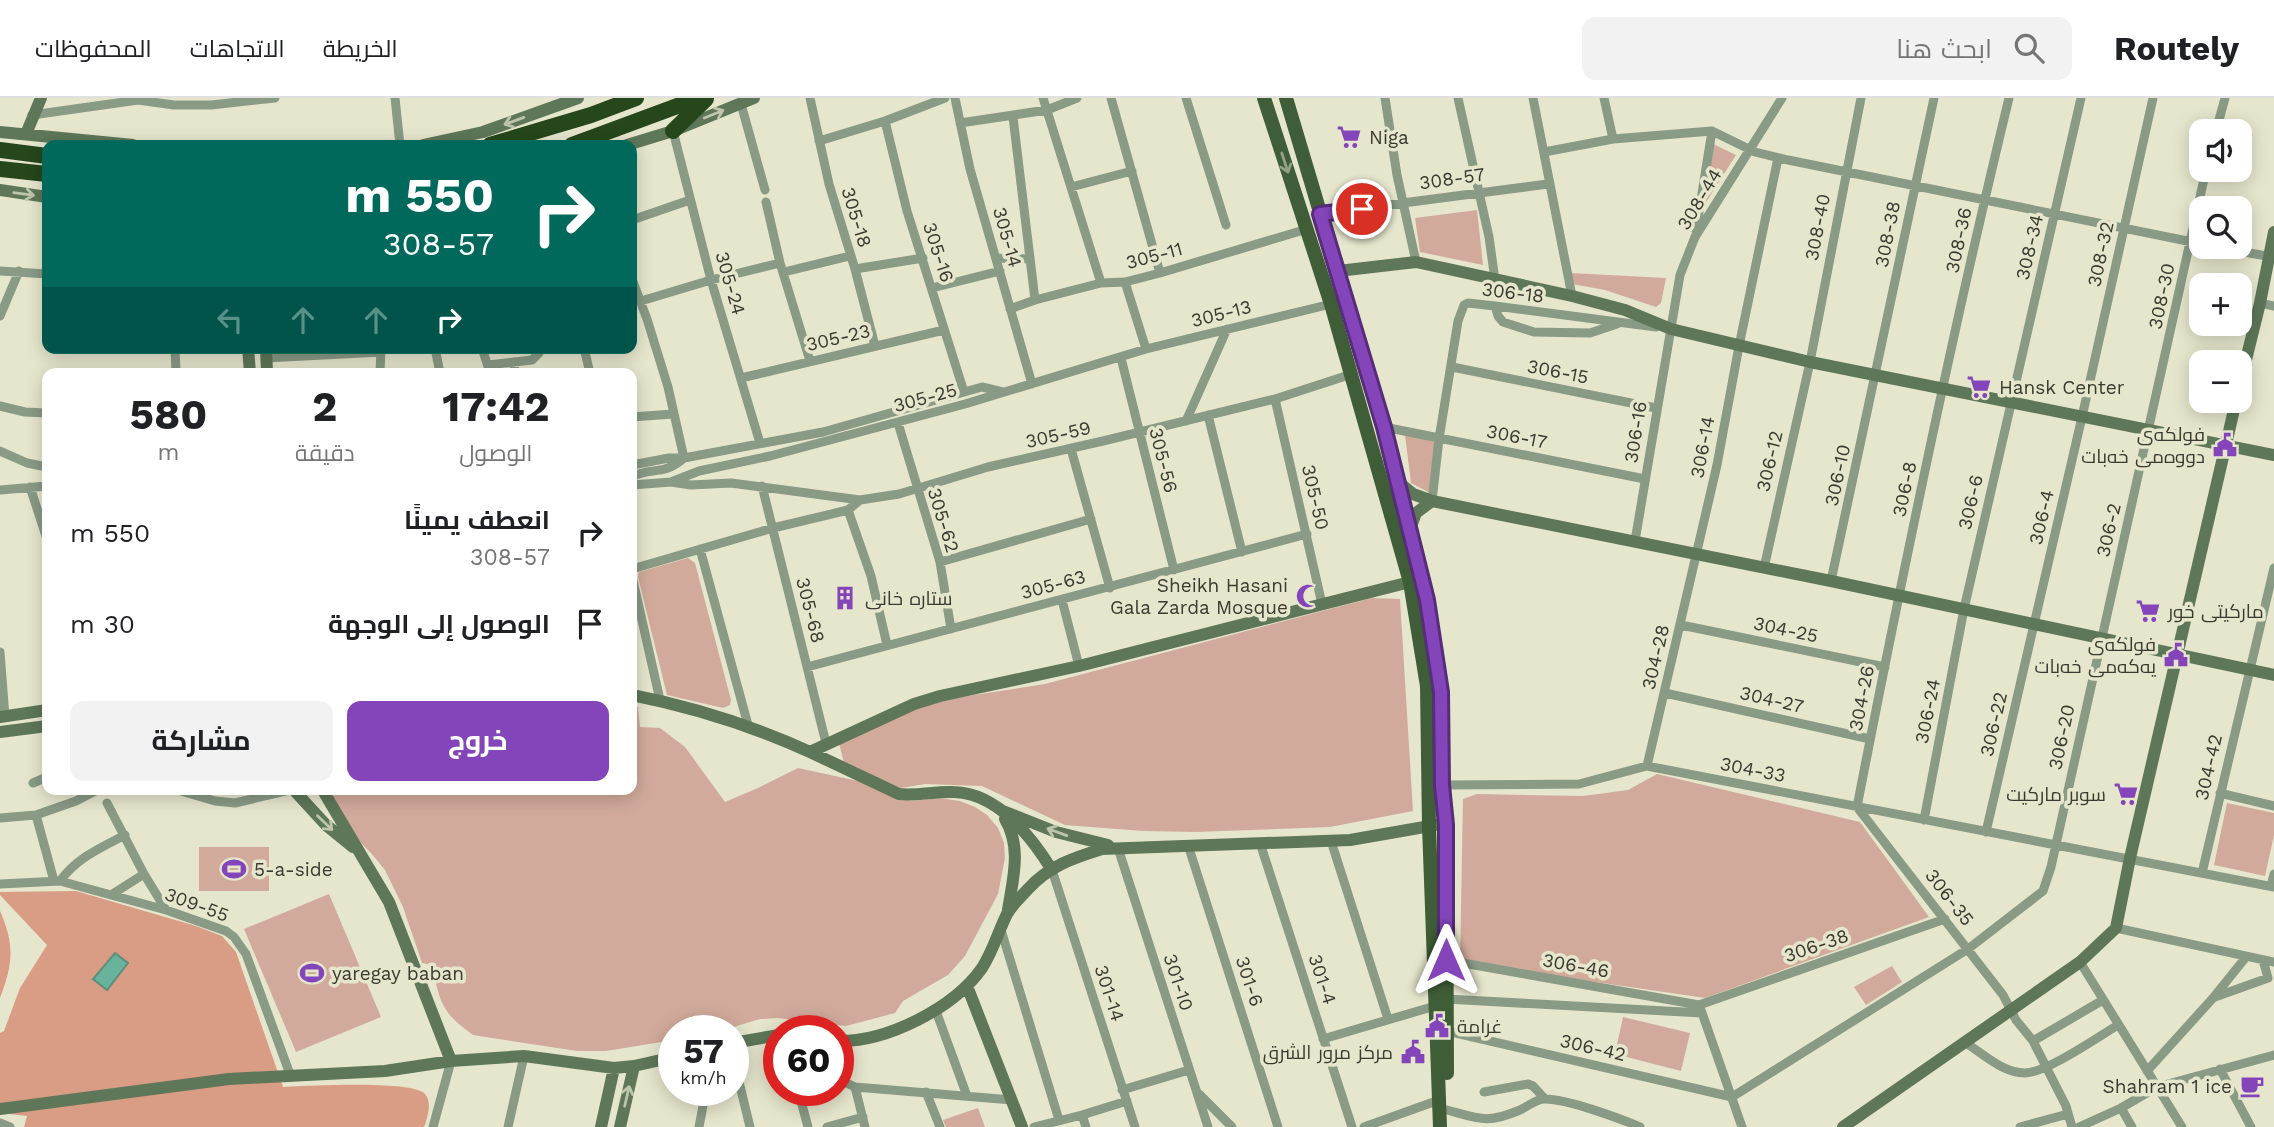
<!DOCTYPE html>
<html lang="ar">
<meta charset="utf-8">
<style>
body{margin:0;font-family:"Work Sans",Cairo,sans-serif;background:#f2f2f2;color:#202124;direction:rtl;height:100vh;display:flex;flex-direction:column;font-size:26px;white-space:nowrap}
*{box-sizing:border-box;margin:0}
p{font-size:23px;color:#757577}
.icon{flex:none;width:38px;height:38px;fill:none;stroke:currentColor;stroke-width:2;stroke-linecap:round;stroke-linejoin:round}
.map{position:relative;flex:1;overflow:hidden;direction:ltr}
.sheet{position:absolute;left:42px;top:270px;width:595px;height:427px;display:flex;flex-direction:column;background:#fff;border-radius:14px;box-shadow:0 4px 18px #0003;direction:rtl}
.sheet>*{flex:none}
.top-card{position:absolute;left:42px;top:42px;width:595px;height:214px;border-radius:14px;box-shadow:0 4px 18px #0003;direction:rtl;background:#00695c;color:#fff;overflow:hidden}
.buttons{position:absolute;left:2189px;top:21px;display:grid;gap:14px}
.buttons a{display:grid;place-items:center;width:63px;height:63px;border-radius:14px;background:#fff;box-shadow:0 4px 18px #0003;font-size:35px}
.speed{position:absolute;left:658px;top:917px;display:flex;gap:14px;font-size:35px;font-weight:700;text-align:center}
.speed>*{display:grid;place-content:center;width:91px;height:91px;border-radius:50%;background:#fff;box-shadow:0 4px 18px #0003;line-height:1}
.speed small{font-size:18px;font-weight:400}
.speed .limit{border:10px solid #d22;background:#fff;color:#111}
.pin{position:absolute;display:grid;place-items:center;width:60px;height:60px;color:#fff;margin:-30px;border:4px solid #fff;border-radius:50%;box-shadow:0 2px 7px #0007}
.me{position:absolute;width:77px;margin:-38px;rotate:0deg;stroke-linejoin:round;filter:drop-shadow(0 0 5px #0008)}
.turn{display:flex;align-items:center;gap:24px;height:147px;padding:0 28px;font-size:32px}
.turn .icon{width:91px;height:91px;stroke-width:2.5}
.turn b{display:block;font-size:49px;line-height:60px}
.lanes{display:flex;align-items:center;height:66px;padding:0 28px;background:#0003;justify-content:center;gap:35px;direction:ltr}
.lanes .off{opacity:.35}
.eta{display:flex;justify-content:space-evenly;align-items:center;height:119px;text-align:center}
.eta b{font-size:42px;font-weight:700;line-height:49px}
.button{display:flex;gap:14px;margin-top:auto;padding:14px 28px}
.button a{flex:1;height:80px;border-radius:14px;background:#8445ba;color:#fff;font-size:28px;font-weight:700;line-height:80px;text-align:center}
.button a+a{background:#f2f2f2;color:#202124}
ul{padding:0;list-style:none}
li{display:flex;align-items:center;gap:21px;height:91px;padding:0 28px}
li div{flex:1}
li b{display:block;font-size:26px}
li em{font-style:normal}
header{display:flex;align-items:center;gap:42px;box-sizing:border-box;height:98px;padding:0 35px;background:#fff;border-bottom:2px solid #e0e0e0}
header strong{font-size:33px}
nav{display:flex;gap:38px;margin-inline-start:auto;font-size:24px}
.search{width:490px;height:63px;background:#f2f2f2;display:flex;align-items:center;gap:18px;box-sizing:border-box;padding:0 24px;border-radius:14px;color:#757577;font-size:26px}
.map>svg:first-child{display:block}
</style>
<header>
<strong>Routely</strong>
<div class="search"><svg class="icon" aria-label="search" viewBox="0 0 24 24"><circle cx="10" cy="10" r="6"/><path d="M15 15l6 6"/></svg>ابحث هنا</div>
<nav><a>الخريطة</a><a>الاتجاهات</a><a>المحفوظات</a></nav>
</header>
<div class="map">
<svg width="2274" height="1029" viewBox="0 0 2274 1029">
<rect width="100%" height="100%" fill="#e6e6cd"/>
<path fill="#d1aa9b" d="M1711,45L1736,57L1703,109Z
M1477,112L1483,167L1420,154L1415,120Z
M1570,175L1666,180L1661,205L1656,209L1605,192L1572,186Z
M1405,337L1436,343L1430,395L1411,385Z
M688,460L695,465L731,602L730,607L723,610L667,597L638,479L639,474Z
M1372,500L1400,501L1413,713L1330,729L1195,734L1143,733L1065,727L982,688L925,686L901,690L844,665L839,645L929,604L1045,586Z
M632,609H638L640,629L660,630L685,649L725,704L758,690L798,670L858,683L899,700L912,703L940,700L960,703L975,709L987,717L998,730L1004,745L1005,760L998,796L965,858L948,877L903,903L895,915L846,928L778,920L760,921L720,933H674V942L606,953H577L473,937C441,914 440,904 432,867L422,865L403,809L385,772L371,755L356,740L329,691H632Z
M1657,676L1860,724L1929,819L1705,900L1460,864L1463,701L1477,696L1583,698L1628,692Z
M2227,705L2274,715V737L2265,778L2214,767Z
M199,749H269V793H199Z
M329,796L381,919L296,954L244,831Z
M1892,868L1902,884L1866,907L1854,889Z
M1623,919L1690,935L1681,973L1615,956Z
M978,1010L985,1029H946L943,1022Z"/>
<path fill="#d99c84" d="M76,793L196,828L222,838L236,854L283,989C306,988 413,982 425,996C432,1004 428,1017 425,1027L423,1029H24L27,1018L0,1015V935L4,933L20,890L47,847L0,797V794Z
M0,813C15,847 13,866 0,900Z"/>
<path fill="#69b29b" stroke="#5b8e7b" stroke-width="2" d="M115,855L128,865L107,892L93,881Z"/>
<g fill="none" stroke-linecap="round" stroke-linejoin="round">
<path stroke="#899a85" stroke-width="9" d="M395,0L400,47
M810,0L829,86L855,171L875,248
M955,0L970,71L1032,286
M1043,0L1101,185
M1111,0L1160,175
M1186,0L1226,127
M1385,0L1397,77L1416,164
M1458,0L1489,139L1495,182
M1533,0L1572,198
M1604,0L1613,41
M2009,0C1952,235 1903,472 1857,709L2003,897L2016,922L2033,943L2066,1008L2072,1029
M741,6L765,92
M32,17L138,2L174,7H211L275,0
M1013,19L1035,202
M885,23L907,113L964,294
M960,25L1047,12L1077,0
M673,33L711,182L760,345
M2216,33L2225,0
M819,43L885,23L945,0
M1544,54L1613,41L1712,33L1755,54L1788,62L2202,146
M1071,89L1132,73
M766,104L780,165L810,263
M1319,116L1548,86
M632,122L690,102
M1696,133L1712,33
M2216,149L2272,159
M996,160L1030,161
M855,171L923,160
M0,173L47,176
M784,174L850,158
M632,181L647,221L668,289L684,360H669L632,367
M1125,184L1146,251
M932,190L1000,173
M641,203L711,182L780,165
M2260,205L2274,208
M1495,208L1498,218L1503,224L1534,234L1590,235L1617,226
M1010,211L1035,202L1101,185L1125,184L1160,175L1307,131
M0,218L19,173
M175,250L176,275
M435,250L440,275
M482,250L490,275
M584,250L590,275
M266,260L381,254
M1121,260L1174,472
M514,264L515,275
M488,267L532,262L539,255L537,250
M1452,269L1656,310
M380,275L381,250
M741,280L944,232
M1275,301L1322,506
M0,308L25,314L47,315
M1208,317L1242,454
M632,319L673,316
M1186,323L1227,231
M898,325L940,464L951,531
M1384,329L1645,381
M1071,351L1110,490
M0,353L27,365L47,369
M632,379C651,368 662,379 684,360L823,334L982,289L1003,294
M671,384L699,373L770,358L965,306L1146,251L1331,206
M632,387L671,384L691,387L731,385L860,402
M762,388L826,645
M30,389L47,441
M0,392L47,388
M1432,403L1439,341L1458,223L1464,207L1468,205L1495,208L1656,229
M848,412L871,478L887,547
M1635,443L1680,177L1695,139L1782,0
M700,451L748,627
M940,464L1091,421
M1764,470L1810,264L1861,0
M632,471L773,430L848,412L860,402L899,396L988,369L1103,343L1275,301L1352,276
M632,478L660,602
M1831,483L1934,0
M1062,502L1079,568
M1681,527L1885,569
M0,554L5,619
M807,569L1307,436
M1665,595L1870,641
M1647,668L1717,367L1739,248L1778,60
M33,685L47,679
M1442,687L1579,686L1647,668L2274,789
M174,691L215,703L235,705L294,691
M2220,695L2274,708
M107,705L144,776L166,812
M36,717L54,783
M0,720L36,717L76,703L99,691
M1924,722L1964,511L2081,0
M1986,734L2082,319L2153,0
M1331,743L1388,921
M1260,745L1352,1029
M1188,747L1278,1029
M1118,750L1208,1029
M1052,772L1135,1029
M2202,775L2274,470
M60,783C77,760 100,750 125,737
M0,786L60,783L166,812L226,833L234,839L246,856L291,979
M2271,788L2274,776
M111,797L144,776
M2116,830L2274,864
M1001,832L1059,1022
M1446,862L1699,907L1945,821
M2080,864L2182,1029
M2215,899L2268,880L2263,862
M1446,901L1702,915
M1701,912L1742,1029
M936,913L967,998
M1447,933L1732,999L1968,851L2043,793L2051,769L2206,72
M1323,941L1435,908
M2033,943L2103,902
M1966,945C1983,956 2003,975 2025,975C2046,975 2098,939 2118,927
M733,959L750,1029
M2220,971L2251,1029
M2147,973L2213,900L2246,859
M838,981L855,989L1012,1002
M855,989L865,1029
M798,992L808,1029
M1122,992L1189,972
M926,994L940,1029
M1484,994L1528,986L1533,988L1545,1001
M1199,996L1232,1029
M2121,1010L2132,1029
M1447,1012C1480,1021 1487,1026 1520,1012C1529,1008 1535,1001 1545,1001C1567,1001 1619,1020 1640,1029
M1082,1017L1127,1003
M0,1025L10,1029
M433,1029L451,963
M508,1029L524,958
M699,1029L706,992
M827,1029L863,1019
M1034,1029L1082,1017L1086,1029
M1364,1029L1439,1002
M2020,1029L2068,1016
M2079,1029L2121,1010L2157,989L2274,957"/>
<path stroke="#5e7758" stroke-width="12" d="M0,34L133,47
M26,36L41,0
M423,47L483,34L578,0
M627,47L673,33L754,0
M0,92L47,99
M1338,173L1416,164L1572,198L1625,212L1671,231L1810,264L2274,357
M248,250L250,275
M266,250L267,275
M2240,286L2260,205L2274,134
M1397,383L1413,396L1432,403L1831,483L2274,577
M1409,434L1416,415L1432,403
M632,597C693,609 753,628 810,654L914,606L940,598L1079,568L1410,484
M0,619L47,612
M0,634L47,628
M810,654L899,696C918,698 935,693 954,694C997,695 1031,738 1052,772
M293,691L326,727L353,749
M322,691L389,804L451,963
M1003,713L1056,734L1108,747
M1005,721C1022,750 1013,780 1008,812
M967,888L1022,1029
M838,943C887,944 954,910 982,870C993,853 998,834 1007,816C1012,807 1021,799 1028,791C1049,768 1073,760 1102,751L1350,742L1436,727
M733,945L779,937
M0,1011L229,981L385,973L451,963L524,958L614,970L634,968L674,959
M601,1029L614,970
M620,1029L634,968
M1843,1029L2080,864L2116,830L2130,760L2236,303"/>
<path stroke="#3f5d37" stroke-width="14" d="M1264,0L1331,206L1410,484L1427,588L1429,728L1440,1029
M1286,0L1384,329L1427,502L1441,594L1442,687L1446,727L1447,975"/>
<path stroke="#25471b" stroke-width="16" d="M673,33L706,1
M490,47L591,17L636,0
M572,47L699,0
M0,52L47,58
M0,71L47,76"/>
</g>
<defs><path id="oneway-shaft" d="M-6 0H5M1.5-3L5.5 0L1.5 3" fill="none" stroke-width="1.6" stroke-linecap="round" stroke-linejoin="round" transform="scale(1.75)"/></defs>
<g stroke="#bdc5aa">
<use href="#oneway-shaft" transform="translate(714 16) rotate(-22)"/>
<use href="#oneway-shaft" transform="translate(514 23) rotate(160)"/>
<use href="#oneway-shaft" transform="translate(24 96) rotate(8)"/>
<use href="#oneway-shaft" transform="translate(325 725) rotate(44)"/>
<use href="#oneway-shaft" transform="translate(1057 734) rotate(-160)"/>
<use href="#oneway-shaft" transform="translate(627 998) rotate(-77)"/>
</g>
<use stroke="#92a282" href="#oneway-shaft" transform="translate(1285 65) rotate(72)"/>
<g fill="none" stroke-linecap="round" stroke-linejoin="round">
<g stroke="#562d79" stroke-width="18">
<path id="route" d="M1362,111L1320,116L1384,329L1427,502L1441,594L1442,687L1446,727V862"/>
</g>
<use href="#route" stroke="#8445ba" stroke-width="12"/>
</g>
<defs>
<g id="supermarket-bare" transform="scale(1.89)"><path d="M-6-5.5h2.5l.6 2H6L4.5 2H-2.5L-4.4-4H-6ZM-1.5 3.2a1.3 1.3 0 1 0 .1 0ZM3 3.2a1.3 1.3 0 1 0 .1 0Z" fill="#8445ba" stroke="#e6e6cd" stroke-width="2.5" paint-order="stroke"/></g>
<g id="civic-bare" transform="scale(1.89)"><path d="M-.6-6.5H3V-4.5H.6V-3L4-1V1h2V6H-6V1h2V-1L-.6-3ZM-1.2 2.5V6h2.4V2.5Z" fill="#8445ba" stroke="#e6e6cd" stroke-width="2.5" paint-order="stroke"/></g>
<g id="mosque-bare" transform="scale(1.89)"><path d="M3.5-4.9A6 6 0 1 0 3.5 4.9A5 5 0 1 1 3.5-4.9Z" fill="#8445ba" stroke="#e6e6cd" stroke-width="2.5" paint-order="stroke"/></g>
<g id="building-bare" transform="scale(1.89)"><path d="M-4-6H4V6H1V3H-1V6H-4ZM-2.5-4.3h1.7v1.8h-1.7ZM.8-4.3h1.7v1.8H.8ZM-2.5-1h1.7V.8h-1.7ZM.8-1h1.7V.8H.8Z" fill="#8445ba" stroke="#e6e6cd" stroke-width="2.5" paint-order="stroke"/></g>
<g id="stadium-bare" transform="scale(1.89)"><path d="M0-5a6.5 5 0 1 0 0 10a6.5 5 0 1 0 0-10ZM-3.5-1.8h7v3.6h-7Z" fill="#8445ba" stroke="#e6e6cd" stroke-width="2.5" paint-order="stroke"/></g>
<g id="cafe-bare" transform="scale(1.89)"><path d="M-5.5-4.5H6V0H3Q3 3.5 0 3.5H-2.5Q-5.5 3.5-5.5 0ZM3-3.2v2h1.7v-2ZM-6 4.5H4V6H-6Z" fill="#8445ba" stroke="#e6e6cd" stroke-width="2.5" paint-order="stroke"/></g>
</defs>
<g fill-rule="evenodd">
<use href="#supermarket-bare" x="1349" y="39"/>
<use href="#supermarket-bare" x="1979" y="289"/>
<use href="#civic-bare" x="2225" y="347"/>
<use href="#mosque-bare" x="1308" y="498"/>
<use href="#building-bare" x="845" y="500"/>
<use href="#supermarket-bare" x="2148" y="513"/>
<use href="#civic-bare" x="2176" y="557"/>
<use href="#supermarket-bare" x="2126" y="696"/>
<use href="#stadium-bare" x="234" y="771"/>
<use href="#stadium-bare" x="312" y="875"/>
<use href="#civic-bare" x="1437" y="928"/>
<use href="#civic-bare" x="1413" y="954"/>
<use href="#cafe-bare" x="2252" y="988"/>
</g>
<g text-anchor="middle" stroke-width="7" stroke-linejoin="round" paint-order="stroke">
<g font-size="19" fill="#3a3a30" stroke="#e6e6cd" text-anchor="start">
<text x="1369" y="46">Niga</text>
<text x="1999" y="296">Hansk Center</text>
<text x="2205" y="343" text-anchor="end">فولکه‌ی<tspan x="2205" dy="22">دووه‌می خه‌بات</tspan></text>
<text x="1288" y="494" text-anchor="end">Sheikh Hasani<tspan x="1288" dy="22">Gala Zarda Mosque</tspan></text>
<text x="865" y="507">ستاره خانی</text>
<text x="2168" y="520">مارکیتی خور</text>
<text x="2156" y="553" text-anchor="end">فولکه‌ی<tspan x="2156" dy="22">یه‌که‌می خه‌بات</tspan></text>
<text x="2106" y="703" text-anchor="end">سوبر مارکیت</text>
<text x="254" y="778">5-a-side</text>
<text x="332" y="882">yaregay baban</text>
<text x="1457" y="935">غرامة</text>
<text x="1393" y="961" text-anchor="end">مرکز مرور الشرق</text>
<text x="2232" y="995" text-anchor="end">Shahram 1 ice</text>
</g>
<g font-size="19" fill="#3a3a30" stroke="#e6e6cd">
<text transform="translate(1452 80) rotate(-8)" y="7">308-57</text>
<text transform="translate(1699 101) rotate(-59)" y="7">308-44</text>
<text transform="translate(857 119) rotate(73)" y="7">305-18</text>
<text transform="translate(1817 129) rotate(-79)" y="7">308-40</text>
<text transform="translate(1887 136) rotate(-79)" y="7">308-38</text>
<text transform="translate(1008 139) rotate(74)" y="7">305-14</text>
<text transform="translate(1958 142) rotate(-78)" y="7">308-36</text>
<text transform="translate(2029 149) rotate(-77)" y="7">308-34</text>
<text transform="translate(939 154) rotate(72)" y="7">305-16</text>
<text transform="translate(2100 156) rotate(-78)" y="7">308-32</text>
<text transform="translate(1154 157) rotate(-15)" y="7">305-11</text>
<text transform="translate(731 185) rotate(74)" y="7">305-24</text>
<text transform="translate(1513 194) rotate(7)" y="7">306-18</text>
<text transform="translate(2161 198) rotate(-78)" y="7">308-30</text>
<text transform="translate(1221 215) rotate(-14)" y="7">305-13</text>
<text transform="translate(838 239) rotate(-13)" y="7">305-23</text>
<text transform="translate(1558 273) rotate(11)" y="7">306-15</text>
<text transform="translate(925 299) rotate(-15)" y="7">305-25</text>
<text transform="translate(1635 334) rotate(-81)" y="7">306-16</text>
<text transform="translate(1058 336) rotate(-13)" y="7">305-59</text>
<text transform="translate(1517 338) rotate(11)" y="7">306-17</text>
<text transform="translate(1702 349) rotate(-79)" y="7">306-14</text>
<text transform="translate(1164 362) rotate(76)" y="7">305-56</text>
<text transform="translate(1769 363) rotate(-77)" y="7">306-12</text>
<text transform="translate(1837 377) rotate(-78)" y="7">306-10</text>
<text transform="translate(1904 391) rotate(-78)" y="7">306-8</text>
<text transform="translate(1316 399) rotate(77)" y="7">305-50</text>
<text transform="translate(1970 404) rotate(-77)" y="7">306-6</text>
<text transform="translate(2041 419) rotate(-77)" y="7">306-4</text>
<text transform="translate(944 422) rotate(73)" y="7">305-62</text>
<text transform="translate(2108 432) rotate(-77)" y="7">306-2</text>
<text transform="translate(1053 486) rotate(-15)" y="7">305-63</text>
<text transform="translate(811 512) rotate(76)" y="7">305-68</text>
<text transform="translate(1786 531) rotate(12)" y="7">304-25</text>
<text transform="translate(1655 559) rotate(-77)" y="7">304-28</text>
<text transform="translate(1861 600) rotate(-79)" y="7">304-26</text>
<text transform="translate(1772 601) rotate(13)" y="7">304-27</text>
<text transform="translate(1927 613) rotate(-79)" y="7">306-24</text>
<text transform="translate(1993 626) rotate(-77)" y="7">306-22</text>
<text transform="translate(2061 639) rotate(-78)" y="7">306-20</text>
<text transform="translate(2208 669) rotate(-77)" y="7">304-42</text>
<text transform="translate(1753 671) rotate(11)" y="7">304-33</text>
<text transform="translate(1950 799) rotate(52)" y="7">306-35</text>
<text transform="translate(197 806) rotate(20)" y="7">309-55</text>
<text transform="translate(1816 847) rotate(-19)" y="7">306-38</text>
<text transform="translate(1576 867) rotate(10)" y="7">306-46</text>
<text transform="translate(1323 881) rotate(72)" y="7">301-4</text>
<text transform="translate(1250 883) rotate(72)" y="7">301-6</text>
<text transform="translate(1179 884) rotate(72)" y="7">301-10</text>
<text transform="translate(1110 895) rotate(72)" y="7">301-14</text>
<text transform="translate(1593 949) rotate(13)" y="7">306-42</text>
</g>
</g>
</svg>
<div class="buttons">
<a><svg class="icon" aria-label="sound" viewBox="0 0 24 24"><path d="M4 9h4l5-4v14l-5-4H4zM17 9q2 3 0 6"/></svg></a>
<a><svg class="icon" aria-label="search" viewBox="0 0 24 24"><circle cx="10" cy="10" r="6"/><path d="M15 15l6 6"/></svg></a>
<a>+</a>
<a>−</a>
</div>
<div class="speed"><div>57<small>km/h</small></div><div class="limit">60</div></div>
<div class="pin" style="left:1362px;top:111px;background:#d93025"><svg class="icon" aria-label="arrive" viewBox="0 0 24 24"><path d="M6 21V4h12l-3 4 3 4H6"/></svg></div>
<svg class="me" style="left:1446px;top:862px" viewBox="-20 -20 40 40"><path d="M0-17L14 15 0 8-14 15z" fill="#8445ba" stroke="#fff" stroke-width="4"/></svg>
<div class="top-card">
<div class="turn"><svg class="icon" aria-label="right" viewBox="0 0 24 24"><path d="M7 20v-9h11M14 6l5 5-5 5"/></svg><div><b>550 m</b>308-57</div></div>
<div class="lanes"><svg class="icon off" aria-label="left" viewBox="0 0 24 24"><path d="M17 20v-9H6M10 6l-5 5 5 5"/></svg><svg class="icon off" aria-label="ahead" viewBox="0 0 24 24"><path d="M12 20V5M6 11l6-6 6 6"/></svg><svg class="icon off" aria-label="ahead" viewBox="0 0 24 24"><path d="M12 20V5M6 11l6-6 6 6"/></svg><svg class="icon" aria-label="right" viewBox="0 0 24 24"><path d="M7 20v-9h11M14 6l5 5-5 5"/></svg></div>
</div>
<section class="sheet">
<div class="eta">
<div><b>17:42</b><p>الوصول</p></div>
<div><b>2</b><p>دقيقة</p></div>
<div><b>580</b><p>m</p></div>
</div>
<ul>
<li><svg class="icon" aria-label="right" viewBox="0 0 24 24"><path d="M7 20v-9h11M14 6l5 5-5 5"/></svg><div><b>انعطف يمينًا</b><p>308-57</p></div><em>550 m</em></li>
<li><svg class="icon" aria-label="arrive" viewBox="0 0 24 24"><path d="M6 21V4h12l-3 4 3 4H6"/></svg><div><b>الوصول إلى الوجهة</b></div><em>30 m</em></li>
</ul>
<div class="button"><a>خروج</a><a>مشاركة</a></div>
</section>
</div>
